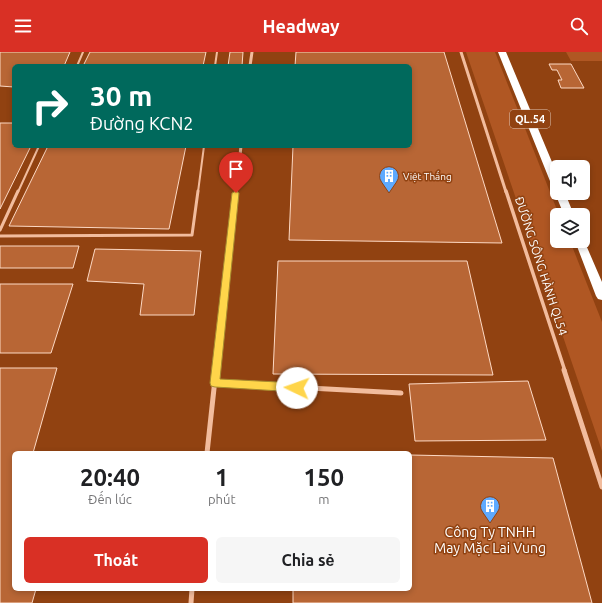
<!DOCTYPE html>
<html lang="vi">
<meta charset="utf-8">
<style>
body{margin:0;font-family:Ubuntu,sans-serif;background:#f6f6f6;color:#202124;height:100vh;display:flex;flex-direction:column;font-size:15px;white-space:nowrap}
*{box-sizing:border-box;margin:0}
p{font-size:13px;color:#757577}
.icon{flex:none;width:22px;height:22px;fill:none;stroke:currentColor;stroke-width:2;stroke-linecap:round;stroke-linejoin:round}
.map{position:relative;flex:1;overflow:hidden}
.sheet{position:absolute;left:12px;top:399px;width:400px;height:140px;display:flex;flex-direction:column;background:#fff;border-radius:6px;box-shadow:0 2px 6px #0003}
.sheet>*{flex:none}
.banner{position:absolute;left:12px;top:12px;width:400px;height:84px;border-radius:6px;box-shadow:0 2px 6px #0003;background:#00695c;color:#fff;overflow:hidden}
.controls{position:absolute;left:550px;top:108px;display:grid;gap:8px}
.controls a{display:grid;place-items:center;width:40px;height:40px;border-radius:6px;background:#fff;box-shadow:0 2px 6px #0003;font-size:20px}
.pin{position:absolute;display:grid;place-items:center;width:34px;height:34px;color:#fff;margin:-41px -17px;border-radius:50% 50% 50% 0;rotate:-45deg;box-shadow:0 0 4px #0007}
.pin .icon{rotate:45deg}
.me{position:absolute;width:44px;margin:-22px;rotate:273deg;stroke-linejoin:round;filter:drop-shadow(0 0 3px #0008)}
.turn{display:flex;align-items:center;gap:14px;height:84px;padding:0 12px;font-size:18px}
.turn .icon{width:52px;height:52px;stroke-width:2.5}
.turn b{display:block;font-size:28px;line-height:34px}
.eta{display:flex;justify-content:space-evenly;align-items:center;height:68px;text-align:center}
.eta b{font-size:24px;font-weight:700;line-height:28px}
.primary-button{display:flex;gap:8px;margin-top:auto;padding:8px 12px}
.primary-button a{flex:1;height:46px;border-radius:6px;background:#d93025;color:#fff;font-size:16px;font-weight:700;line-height:46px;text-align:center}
.primary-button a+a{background:#f6f6f6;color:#202124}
header{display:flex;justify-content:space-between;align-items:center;height:52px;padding:0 12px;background:#d93025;color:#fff;font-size:18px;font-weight:700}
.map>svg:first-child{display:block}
</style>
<header><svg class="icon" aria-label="menu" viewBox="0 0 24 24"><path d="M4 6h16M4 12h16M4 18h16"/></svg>Headway<svg class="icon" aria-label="search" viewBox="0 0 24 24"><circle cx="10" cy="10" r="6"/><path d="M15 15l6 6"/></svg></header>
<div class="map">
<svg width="602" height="551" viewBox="0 0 602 551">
<rect width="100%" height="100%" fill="#914211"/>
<path fill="#b05723" d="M466,0H495L559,163H557V189H570L602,270V399Z
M566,0H602V9H571Z"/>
<path fill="#b86635" stroke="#fdd9c4" d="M0,0H70L64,14H14V35L0,34Z
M90,0H206L203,14H83Z
M230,0H243L242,14H228Z
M296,0H444L502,191L289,188L293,94H410V14H295Z
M549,12H571L584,36H561L558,28H562L557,18H552Z
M0,71H14V94H31L0,157Z
M48,94H186L169,177L9,174Z
M0,194H79L73,216H0Z
M95,197L201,199L194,263H140L144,232L87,229Z
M278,209H467L493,323L273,322Z
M0,232H73L51,301H0Z
M0,316H57L33,401H14V537H36L32,551H0Z
M528,329L546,388L415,389L409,332Z
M410,403L553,406L592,551H293V537H410Z"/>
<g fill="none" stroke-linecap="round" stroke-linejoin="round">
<path stroke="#f2bc9d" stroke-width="2" d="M77,14L83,0
M215,14L217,0
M18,140L39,94
M198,140L204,94"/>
<path stroke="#f2bc9d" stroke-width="3" d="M0,178L18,139
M0,184L192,183L198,139"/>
<path stroke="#f2bc9d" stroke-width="3" d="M461,0L506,140
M250,14L252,0
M236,140L241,94"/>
<path stroke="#f2bc9d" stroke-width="3.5" d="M506,139L565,319
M216,319L236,139"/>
<path stroke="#f2bc9d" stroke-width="5" d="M564,318L602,435
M215,331L401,341
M207,401L216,318
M191,551L192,537"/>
<path fill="#fff" fill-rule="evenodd" d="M498,0H506L557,122V137L552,134Z
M557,139V141H565L574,163H564L555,141Z
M583,186L602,230V248L598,247L596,244L575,189H583Z"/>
</g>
<path fill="#ffd54a" stroke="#a68a30" d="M236,139L239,141L220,327L297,331L301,333L302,336L301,339L297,340L215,335L211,334L210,331L232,141Z"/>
<defs>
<g id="building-pin" transform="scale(1)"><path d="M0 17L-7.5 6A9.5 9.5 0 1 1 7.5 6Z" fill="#5eaaff" stroke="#914211"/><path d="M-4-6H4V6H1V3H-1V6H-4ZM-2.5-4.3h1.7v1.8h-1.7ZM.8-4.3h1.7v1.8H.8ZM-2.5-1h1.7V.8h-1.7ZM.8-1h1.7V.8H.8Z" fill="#fff"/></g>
</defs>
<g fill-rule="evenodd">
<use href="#building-pin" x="389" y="124"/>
<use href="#building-pin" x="490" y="454"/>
</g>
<g text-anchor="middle" stroke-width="3" stroke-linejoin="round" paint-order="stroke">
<g font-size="10" fill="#fff" stroke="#914211" text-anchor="start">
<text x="403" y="128">Việt Thắng</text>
</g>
<rect fill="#914211" stroke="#dec6b8" stroke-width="1" x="510" y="58" width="40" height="18" rx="3"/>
<g font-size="11" font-weight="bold" fill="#fff">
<text x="530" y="71">QL.54</text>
</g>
<g font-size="12" fill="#fff" stroke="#914211">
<text transform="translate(541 214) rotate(72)" y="4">ĐƯỜNG SÔNG HÀNH QL54</text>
</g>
<g font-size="14" fill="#fff" stroke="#914211">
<text x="490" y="485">Công Ty TNHH<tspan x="490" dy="16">May Mặc Lai Vung</tspan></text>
</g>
</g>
</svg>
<div class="controls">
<a><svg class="icon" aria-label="sound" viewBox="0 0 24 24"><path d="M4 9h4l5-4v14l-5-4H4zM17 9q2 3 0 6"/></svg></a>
<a><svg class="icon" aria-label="layers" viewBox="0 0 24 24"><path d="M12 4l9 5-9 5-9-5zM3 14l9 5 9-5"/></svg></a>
</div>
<div class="pin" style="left:236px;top:141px;background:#d93025"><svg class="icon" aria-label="arrive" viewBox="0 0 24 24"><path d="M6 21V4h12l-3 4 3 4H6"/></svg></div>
<svg class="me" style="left:297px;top:336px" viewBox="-20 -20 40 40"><circle r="19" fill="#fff"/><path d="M0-13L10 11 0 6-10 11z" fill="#ffd54a"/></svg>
<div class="banner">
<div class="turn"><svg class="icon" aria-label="right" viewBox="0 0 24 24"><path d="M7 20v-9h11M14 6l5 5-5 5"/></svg><div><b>30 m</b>Đường KCN2</div></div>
</div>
<section class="sheet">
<div class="eta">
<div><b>20:40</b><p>Đến lúc</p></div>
<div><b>1</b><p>phút</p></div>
<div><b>150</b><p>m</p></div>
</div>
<div class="primary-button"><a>Thoát</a><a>Chia sẻ</a></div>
</section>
</div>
